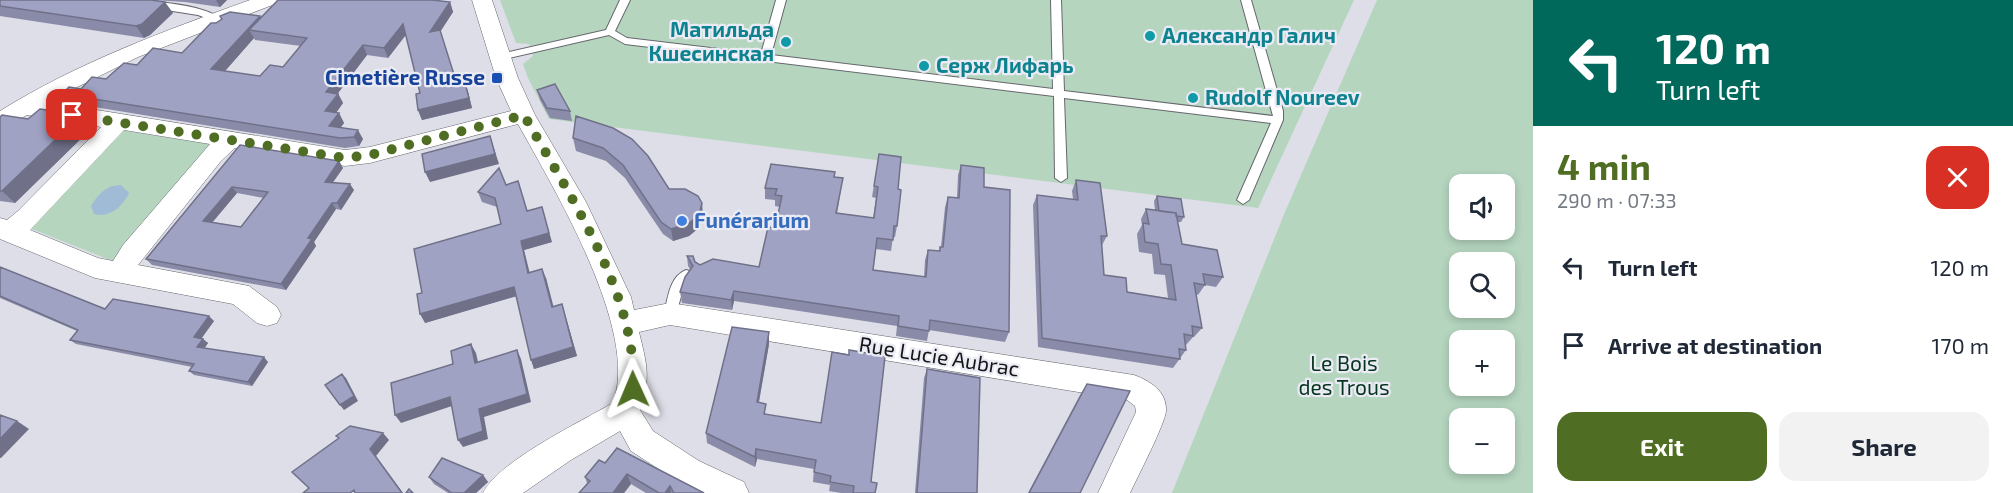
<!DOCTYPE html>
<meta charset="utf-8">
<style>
body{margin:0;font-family:"Exo 2",sans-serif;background:#f2f2f3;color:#1f2937;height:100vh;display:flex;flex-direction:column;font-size:22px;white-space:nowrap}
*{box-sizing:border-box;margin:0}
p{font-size:20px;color:#747a83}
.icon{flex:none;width:33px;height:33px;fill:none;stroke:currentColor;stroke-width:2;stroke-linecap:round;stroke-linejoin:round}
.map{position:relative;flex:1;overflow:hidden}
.details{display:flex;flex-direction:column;background:#fff;width:480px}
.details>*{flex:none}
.top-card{background:#00695c;color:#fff;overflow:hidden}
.buttons{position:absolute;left:1449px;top:174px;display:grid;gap:12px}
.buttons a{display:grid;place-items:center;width:66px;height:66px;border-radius:12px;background:#fff;box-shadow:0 3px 9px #0003;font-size:30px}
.pin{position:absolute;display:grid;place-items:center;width:51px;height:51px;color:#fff;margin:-26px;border-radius:12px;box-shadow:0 3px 9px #0006}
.me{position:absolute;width:66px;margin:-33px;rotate:359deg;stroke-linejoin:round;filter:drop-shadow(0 0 4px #0008)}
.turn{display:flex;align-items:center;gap:21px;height:126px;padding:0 24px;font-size:27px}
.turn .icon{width:78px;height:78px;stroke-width:2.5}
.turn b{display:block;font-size:42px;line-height:51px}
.round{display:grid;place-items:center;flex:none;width:63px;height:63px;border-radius:18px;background:#f2f2f3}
.head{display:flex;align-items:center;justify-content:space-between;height:102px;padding:0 24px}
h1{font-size:36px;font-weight:700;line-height:45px;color:#506e23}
.button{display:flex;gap:12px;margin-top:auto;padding:12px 24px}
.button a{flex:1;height:69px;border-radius:18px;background:#506e23;color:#fff;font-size:24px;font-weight:700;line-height:69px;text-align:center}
.button a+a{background:#f2f2f3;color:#1f2937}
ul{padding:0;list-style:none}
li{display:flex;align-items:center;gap:18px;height:78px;padding:0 24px}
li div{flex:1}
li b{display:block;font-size:22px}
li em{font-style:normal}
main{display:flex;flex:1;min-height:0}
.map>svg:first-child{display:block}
</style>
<main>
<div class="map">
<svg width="1533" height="493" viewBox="0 0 1533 493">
<rect width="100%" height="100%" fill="#dddee7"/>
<path fill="#b5d5bf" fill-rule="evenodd" d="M500,0H1354L1258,208L549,119L528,78L523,64L533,56L529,44L516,43Z
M1377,0H1533V493H1172L1285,212ZM1504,184V230H1460V184ZM1504,262V308H1460V262ZM1460,340H1504V386H1460ZM1460,418H1504V464H1460Z
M120,130L215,145L115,262L27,227Z"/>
<path fill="#9fbbd6" d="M121,185L129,193C122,207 110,218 94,214L91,206C98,194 107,185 121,185Z"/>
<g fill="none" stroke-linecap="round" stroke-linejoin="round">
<g stroke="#66676e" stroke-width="2">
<path id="lane" d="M117,0C142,0 202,3 221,19L216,22L198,15L122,3Z
M620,0H630L615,31L627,38L761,54L776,0H786L771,55L1053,89L1051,0H1061L1064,91L1273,116L1241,0H1251L1283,111V120L1249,200L1243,204L1237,200L1271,123L1064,98L1067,178L1061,182L1055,178L1054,96L625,44L609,35L500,60L495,57L500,54L606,30Z
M686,270L690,271L692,275L684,286L676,314L675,318L670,319L665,318L664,314C668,299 669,277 686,270Z"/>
</g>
<g stroke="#66676e" stroke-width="1">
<path id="street" d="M250,0H278L275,4L138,57L47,102L345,150L370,147L511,111L496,78L472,0H492L518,78L535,115L586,202L631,297L634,310L670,303L1134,375C1150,381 1167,391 1166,411C1165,424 1137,478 1130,493H1098L1136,412L1135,406L1127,400L670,325L639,332C647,365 651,377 640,410L653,431L699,461L744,482L749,493H700L677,481L631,451L620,431L571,460L523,493H483C497,462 582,421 613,403C640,331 554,189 518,124L370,163L345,166L235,148L221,161L138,265L249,286L277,307L281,315L277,323L267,326L257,323L233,304L95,278L0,239V218L7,220L18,211L101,127L27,115L0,129V111C77,63 164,31 250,0ZM124,130L210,144L123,245L113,261L98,258L30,230Z"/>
</g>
<use href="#lane" fill="#fff" fill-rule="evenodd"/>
<use href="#street" fill="#fff" fill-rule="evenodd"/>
</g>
<path fill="#8a8ba9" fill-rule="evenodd" d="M0,0H227L220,7L185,2L153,0L173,13L150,35L144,38L0,16Z
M450,2L453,12L440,32L457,84L465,83L468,92L472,108L422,120L418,110L420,93L406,35L388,58L367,55L338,93L343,103L336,113H339L344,123L341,127L363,139L359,146L345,148L70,103L62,94L81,89L106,79L137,65L182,53L216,23L260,16L261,18ZM254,38L255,40L301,46L283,67L260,76L225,71Z
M537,90L570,111L572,121L550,118L540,100Z
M576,116L703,215L700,227L689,236L673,241L663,234L625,178L606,161L576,151L573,138Z
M0,117L28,119L92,128L15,203L0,201Z
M240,145L339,161L343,168L333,182L354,190L341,210L336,209L314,242L316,246L286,290L152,265L146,259ZM237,193L264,198L241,227L213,222Z
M879,154L898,189L897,226L895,237H893L891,251L876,249L873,270L924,277L925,260L928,250L939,251L940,247H941L945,207L948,197L957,198L958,175L961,165L984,187L1009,332L1005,342L929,330L927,341L896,336L897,326L734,301L732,310L682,303L680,292L690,269L688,266L687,256L700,265L759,267L775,228L780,207L775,206V200L765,199V188L834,177L841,189L837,214L873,218L876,198L872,197Z
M1076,180L1107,236L1102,245L1104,275L1127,292L1168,298L1165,275L1154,274L1152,254L1139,252L1137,234L1142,225L1141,219L1146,209L1155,210L1154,201L1157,196L1184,217L1181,222H1177L1182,244L1223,277L1216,287L1205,285L1198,295L1196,294L1202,328L1194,337H1193L1186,345H1185L1186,350L1173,368L1038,347L1033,205L1037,195L1073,199L1072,191Z
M518,181L527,211L552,242L524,250L529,272L546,278L553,307L562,304L577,356L534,369L516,296L425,323L422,293L501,224L497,207L482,202L478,192Z
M0,267L105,309L214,321L201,338L208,343L204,348L268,362L252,386L194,375L189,371L192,367L76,344L70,340L77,331L0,298Z
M769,344L759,402L766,414L871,482L875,493H841L829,491L830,485L813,482L814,469L757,459L755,467L707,443L706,433Z
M927,369L977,493H915L924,378Z
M1087,384L1080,493H1028L1080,395Z
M605,463L704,493H646L631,484L624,493H579L587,483L585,477Z
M483,475L488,482L476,493H448L434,484L429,477Z"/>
<path fill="#707189" d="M216,0H227L220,7Z
M165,2L173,13L150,35L144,38L136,26Z
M450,2L453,12L440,32L460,94L430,32Z
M260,16L266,26L249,30L254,38L218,79L211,69Z
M403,24L407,33L388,58L384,48Z
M363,45L367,55L332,101L326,92Z
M465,83L468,92L472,108L422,120L418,110Z
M338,94L343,103L330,121L325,111Z
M339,113L344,123L335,135L329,126Z
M81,115L92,128L15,203L2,191Z
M358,130L363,139L359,146L354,137Z
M490,136L499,164L430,182L425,172Z
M339,161L343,168L329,188L325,182Z
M350,184L354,190L341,210L337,203Z
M232,187L237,193L208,227L203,221Z
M332,203L336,209L314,242L316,246L286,290L281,284L308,238Z
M702,203L703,215L700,227L689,236L673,241L671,229Z
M542,207L552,242L524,250L532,282L528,273L521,241Z
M542,269L546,278L556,316L552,307Z
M514,287L517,296L425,323L420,314Z
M734,291V301L732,310L731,300Z
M562,304L577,356L534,369L531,360Z
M209,316L214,321L199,342L194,337Z
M769,332V344L757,412V402Z
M203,339L208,343L202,352L197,347Z
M471,344L476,353L480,371L475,363Z
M517,350L521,359L531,402L484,417L488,439L463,447L458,440L479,409Z
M264,357L268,362L252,386L248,382Z
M342,374L346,378L358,401L344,410L340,405Z
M450,397L455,405L401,423L395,415Z
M17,421L29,429L1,458H0V439Z
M383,433L389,440L376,456L403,493H402L370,449Z
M756,449L757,459L755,467V457Z
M627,474L631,484L624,493H613Z
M483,475L488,482L476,493H464Z
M670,486L671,493H665Z"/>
<path fill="#a0a2c4" stroke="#707189" stroke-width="1.5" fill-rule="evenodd" d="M0,0H151L165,2L142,24L136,26L0,6Z
M278,0H432L450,2L430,32L440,30L457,84L465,83L469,98L418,110L416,94L420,93L403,24L384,48L363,45L326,92L338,94L325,111L339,113L329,126L358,130L354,137L340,138L62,94L69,87L81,89L92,77L106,79L124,63L137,65L153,48L182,53L211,23H216L222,19L220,16L230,12L260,16L211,69L260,76L270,65L283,67L307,38L249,30Z
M555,84L570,111L547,108L537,90Z
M40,109L81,115L2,191H0V117L2,115L28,119Z
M576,116L613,128L632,139L648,156L669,189H685L698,196L702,203L699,215L688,224L671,229L661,222L623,165L603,148L573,138Z
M490,136L495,154L425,172L422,154Z
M240,145L339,161L325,182L350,184L337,203H332L308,238L312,239L281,284L146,259ZM232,187L268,192L241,227L203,221Z
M879,154L901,157L898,189L901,190L897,226H894L893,240L877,238L873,270L926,277L928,250L940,251V247H943L948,197L959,198L961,165L984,168V187L1010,190L1009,332L930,320L929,331L898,326L899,316L734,291L731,300L680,292L685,277L693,266L687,256H693L695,262L700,265L713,259L759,267L768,227L775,228L782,196L775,195L777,189L765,188L771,164L835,172L834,177L843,178L836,213L874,218L878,187L874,186Z
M499,168L506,185L518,181L527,211L542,207L549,233L521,241L528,273L542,269L552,307L562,304L573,347L531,360L514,287L420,314L417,294L422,293L414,249L501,224L495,198L478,192Z
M1076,180L1100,183L1107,236H1101L1104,275L1126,278L1127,292L1176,300L1171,265L1161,264L1158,244L1145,242L1143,223L1149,224L1146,209L1176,213L1182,244L1217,250L1223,277L1203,274L1205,285L1194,283L1202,328L1192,326L1193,336L1184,334L1186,350L1179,349L1180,359L1042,338L1037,195L1078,200Z
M1157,196L1181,199L1184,217L1176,216V213L1159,211Z
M0,267L105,309L113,299L209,316L194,337L203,339L197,347L264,357L248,382L189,371L194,364L70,340L78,330L0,296Z
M732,327L769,332L757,402L766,404L764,414L821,423L832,352L849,355V350L885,356L871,482L877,483L875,493H853L854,486L830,482L831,476L814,472L816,460L756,449L755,457L706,433Z
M471,344L475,363L517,350L527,394L479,409L483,431L458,440L450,397L395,415L391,383L453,364L451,351Z
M927,369L980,378L977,493H917Z
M342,374L354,396L340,405L325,385Z
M1087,384L1130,391L1080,493H1029Z
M0,415L17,421L0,439Z
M350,426L383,433L370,449L402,493H355L354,490L350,493H303L309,488L292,472L339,438L336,436Z
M617,448L704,493H674L670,486L665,493H659L627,474L613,493H579L590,481L585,477L599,460L605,463Z
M442,458L483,475L464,493H452L429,477Z
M409,489L413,493H406Z"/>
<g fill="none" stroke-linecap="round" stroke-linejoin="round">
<path stroke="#506e23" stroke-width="10" stroke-dasharray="0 18" d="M72,115L345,158L370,155L524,115C568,193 639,298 633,389"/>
</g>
<g fill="#0f9aa8" stroke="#eaebf4" stroke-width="2">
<circle cx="1150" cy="36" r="6"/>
<circle cx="786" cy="42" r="6"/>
<circle cx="924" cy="66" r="6"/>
<circle cx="1193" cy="98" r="6"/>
</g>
<rect fill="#1a4fb4" stroke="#eaebf4" stroke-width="2" x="491" y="72" width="12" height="12" rx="3"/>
<circle fill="#3f7fe0" stroke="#eaebf4" stroke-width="2" cx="682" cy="221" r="6"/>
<g text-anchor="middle" stroke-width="4.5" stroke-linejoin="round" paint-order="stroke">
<g font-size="21" font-weight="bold" fill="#0d838f" stroke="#eaebf4" text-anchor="start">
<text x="774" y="37" text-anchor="end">Матильда<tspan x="774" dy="24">Кшесинская</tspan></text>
<text x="1162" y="43">Александр Галич</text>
<text x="936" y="73">Серж Лифарь</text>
<text x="1205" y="105">Rudolf Noureev</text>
</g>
<g font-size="21" font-weight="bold" fill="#164399" stroke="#eaebf4" text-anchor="end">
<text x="485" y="85">Cimetière Russe</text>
</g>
<g font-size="21" font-weight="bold" fill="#366cbe" stroke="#eaebf4" text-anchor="start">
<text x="694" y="228">Funérarium</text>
</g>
<g font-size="21" fill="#151518" stroke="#eaebf4">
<text transform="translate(939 357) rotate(9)" y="7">Rue Lucie Aubrac</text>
</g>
<g font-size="21" fill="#08351e" stroke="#eaebf4">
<text x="1344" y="371">Le Bois<tspan x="1344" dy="24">des Trous</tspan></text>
</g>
</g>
</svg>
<div class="buttons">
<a><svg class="icon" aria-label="sound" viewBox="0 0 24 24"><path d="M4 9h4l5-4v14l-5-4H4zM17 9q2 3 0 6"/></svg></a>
<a><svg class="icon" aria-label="search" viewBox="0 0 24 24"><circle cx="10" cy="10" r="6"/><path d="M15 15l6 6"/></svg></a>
<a>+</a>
<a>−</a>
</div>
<div class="pin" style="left:72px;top:115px;background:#d93025"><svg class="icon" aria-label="arrive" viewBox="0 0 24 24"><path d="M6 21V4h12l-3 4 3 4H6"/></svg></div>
<svg class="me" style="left:633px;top:389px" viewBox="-20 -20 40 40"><path d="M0-17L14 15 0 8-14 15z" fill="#506e23" stroke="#fff" stroke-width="4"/></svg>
</div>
<section class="details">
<div class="top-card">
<div class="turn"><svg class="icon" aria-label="left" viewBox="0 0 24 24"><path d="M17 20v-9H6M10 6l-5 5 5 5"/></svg><div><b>120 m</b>Turn left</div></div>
</div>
<div class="head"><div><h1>4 min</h1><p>290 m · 07:33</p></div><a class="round" style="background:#d93025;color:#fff"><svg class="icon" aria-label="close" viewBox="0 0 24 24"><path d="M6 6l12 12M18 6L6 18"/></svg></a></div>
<ul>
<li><svg class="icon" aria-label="left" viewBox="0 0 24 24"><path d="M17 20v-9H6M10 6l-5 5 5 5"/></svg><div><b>Turn left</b></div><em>120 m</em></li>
<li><svg class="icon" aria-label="arrive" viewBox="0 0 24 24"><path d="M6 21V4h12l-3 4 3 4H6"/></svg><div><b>Arrive at destination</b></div><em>170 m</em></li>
</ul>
<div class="button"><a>Exit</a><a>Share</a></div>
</section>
</main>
